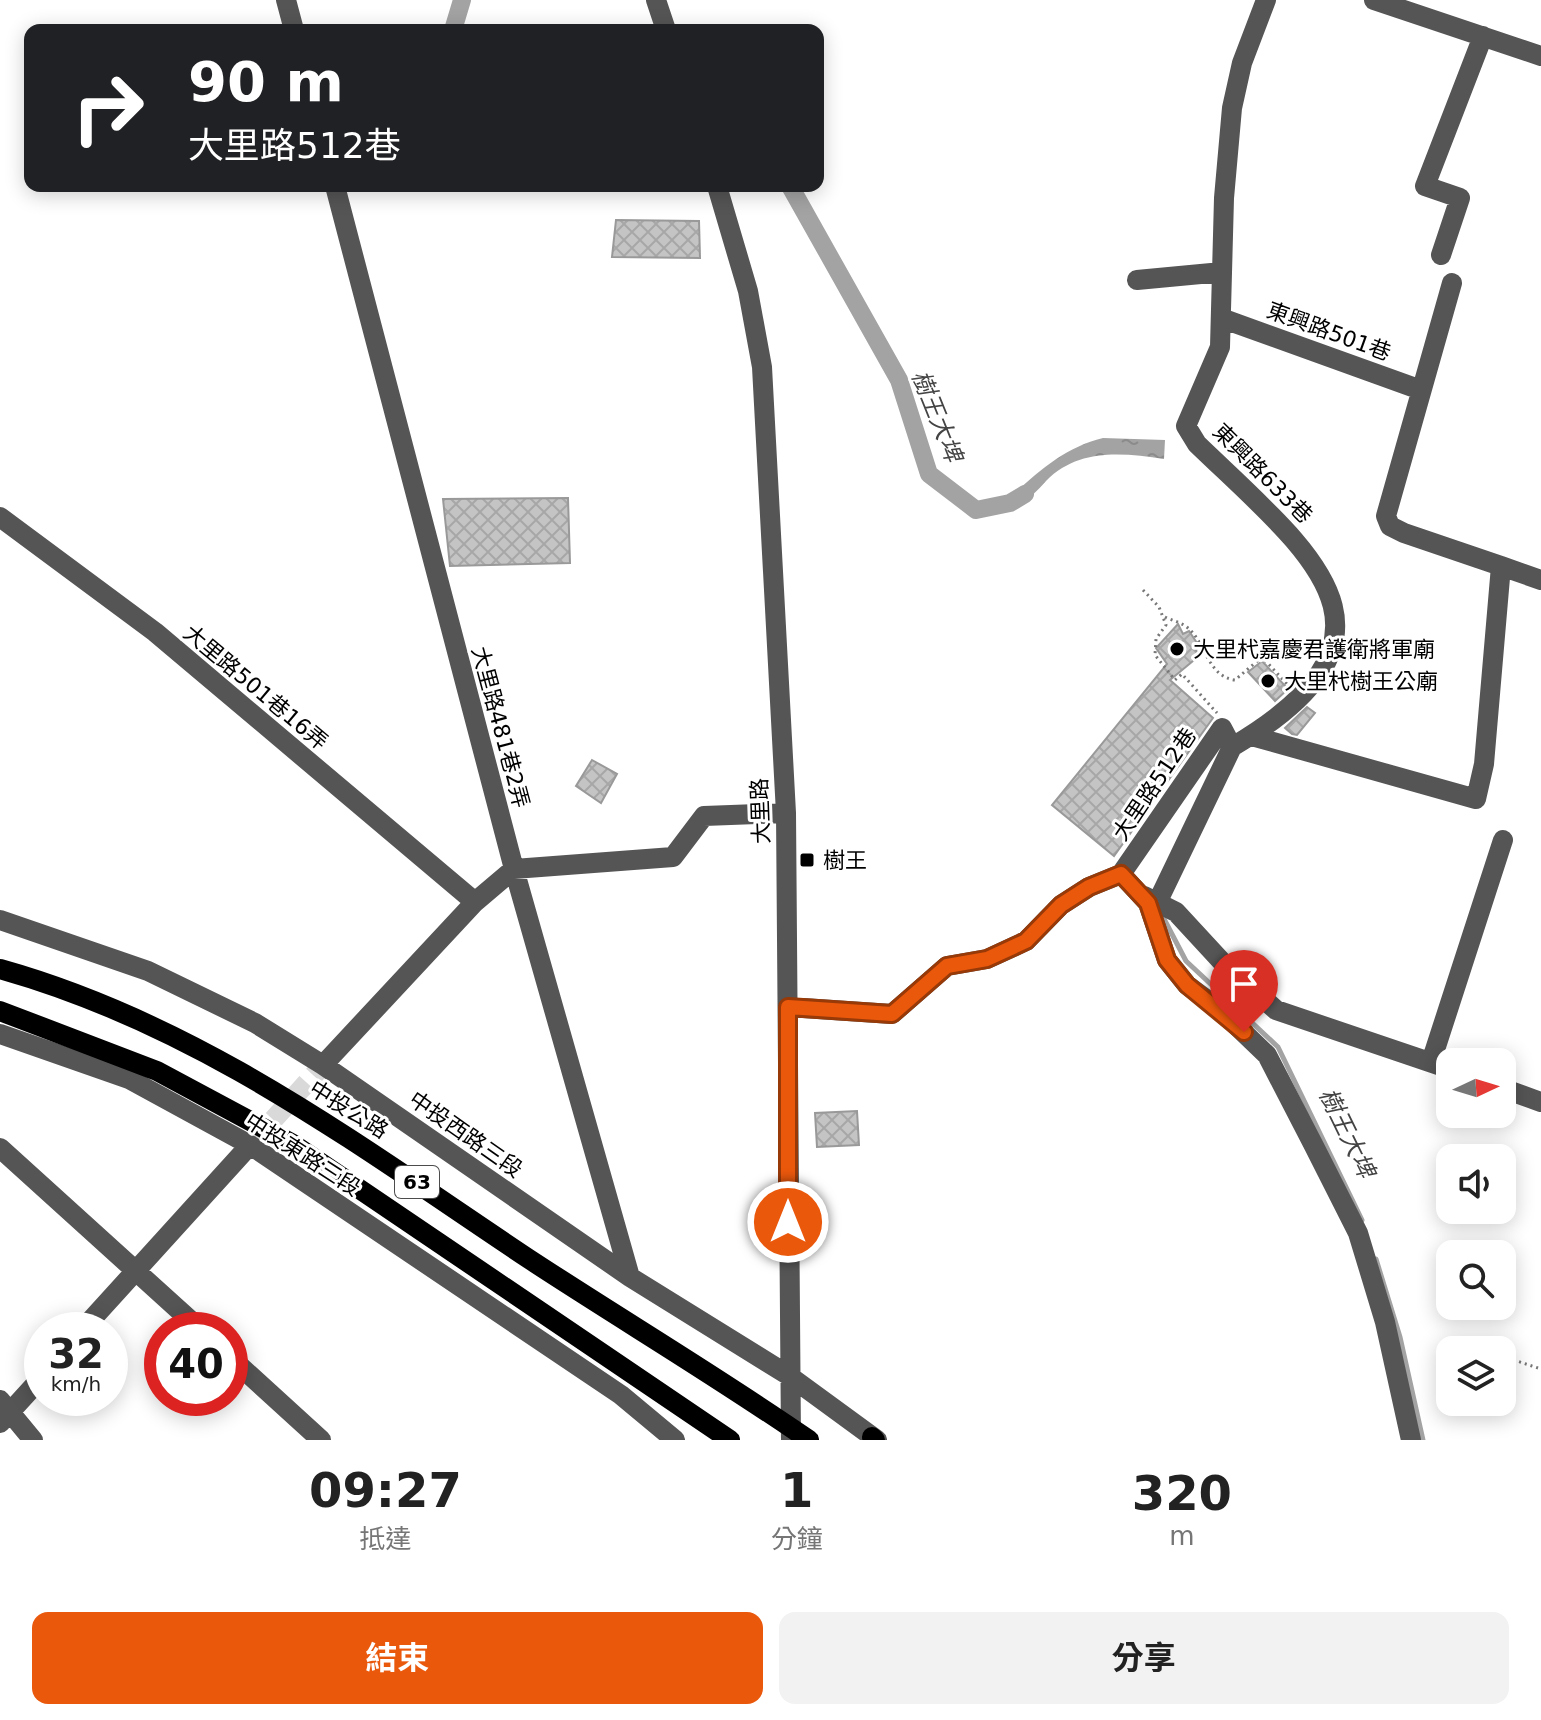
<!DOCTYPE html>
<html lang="zh-TW">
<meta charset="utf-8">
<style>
body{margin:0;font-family:"DejaVu Sans","Noto Sans TC",sans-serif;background:#f2f2f2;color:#222;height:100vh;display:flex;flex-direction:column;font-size:30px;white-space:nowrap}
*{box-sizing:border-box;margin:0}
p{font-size:26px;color:#767676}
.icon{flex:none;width:44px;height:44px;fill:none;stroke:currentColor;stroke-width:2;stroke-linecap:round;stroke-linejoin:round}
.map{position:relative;height:1440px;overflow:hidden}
.side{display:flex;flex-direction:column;background:#fff;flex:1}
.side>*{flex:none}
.hud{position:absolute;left:24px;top:24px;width:800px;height:168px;border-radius:16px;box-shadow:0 4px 20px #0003;background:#202124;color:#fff;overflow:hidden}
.needle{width:52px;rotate:86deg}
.tools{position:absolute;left:1436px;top:1048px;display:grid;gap:16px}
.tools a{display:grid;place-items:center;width:80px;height:80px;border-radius:16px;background:#fff;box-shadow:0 4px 20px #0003;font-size:40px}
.speed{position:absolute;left:24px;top:1312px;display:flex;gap:16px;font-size:40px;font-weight:700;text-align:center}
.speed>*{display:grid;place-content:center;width:104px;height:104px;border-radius:50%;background:#fff;box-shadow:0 4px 20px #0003;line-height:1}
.speed small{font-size:20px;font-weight:400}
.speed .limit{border:12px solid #d22;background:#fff;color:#111}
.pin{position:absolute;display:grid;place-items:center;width:68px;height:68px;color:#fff;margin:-82px -34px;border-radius:50% 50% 50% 0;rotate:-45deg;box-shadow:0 0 8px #0007}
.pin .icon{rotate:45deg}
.me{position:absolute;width:88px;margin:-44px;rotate:0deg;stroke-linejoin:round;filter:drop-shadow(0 0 6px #0008)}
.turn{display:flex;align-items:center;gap:28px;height:168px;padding:0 32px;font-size:36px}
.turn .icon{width:104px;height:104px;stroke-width:2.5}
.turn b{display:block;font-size:56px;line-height:68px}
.eta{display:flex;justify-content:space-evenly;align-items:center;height:136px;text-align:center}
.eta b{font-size:48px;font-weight:700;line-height:56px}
.primary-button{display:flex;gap:16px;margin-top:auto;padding:16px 32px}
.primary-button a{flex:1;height:92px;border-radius:16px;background:#ea580c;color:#fff;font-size:32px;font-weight:700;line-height:92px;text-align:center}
.primary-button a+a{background:#f2f2f2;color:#222}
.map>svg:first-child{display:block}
</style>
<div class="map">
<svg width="1541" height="1440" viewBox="0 0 1541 1440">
<defs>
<pattern id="water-ripples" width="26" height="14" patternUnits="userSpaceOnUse" patternTransform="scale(2)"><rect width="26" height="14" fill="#a3a3a3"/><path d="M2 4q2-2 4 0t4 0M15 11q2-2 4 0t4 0" fill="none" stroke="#8b8b8b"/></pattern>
<pattern id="building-cross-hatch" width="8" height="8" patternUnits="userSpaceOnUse" patternTransform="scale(2)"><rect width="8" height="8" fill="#c4c4c4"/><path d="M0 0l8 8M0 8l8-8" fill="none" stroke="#a7a7a7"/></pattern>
</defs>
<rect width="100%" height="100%" fill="#fff"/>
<path fill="url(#water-ripples)" d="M1103,438L1165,440L1164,459C1122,453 1079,448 1046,481C1037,491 1029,499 1018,507L1003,504C1033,476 1062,448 1103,438Z"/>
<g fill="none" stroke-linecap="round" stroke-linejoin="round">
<path stroke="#a3a3a3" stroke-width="5" d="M1162,915L1186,961L1278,1047L1362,1220
M1376,1259L1400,1337L1423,1440"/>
<path stroke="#a3a3a3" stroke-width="18" d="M453,30L462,0
M790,186L899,380L929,474L976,510L1010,503L1025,494"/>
</g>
<path fill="url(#building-cross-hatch)" stroke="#999" stroke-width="2" d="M616,220L699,221L700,258L612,257Z
M568,498L570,563L450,566L443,499Z
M1178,624L1183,634L1189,631L1199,646L1196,650L1199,656L1170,680L1213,718L1114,856L1052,805L1167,664L1156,648Z
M1262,661L1288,689L1275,701L1248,672Z
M1307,707L1315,713L1297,735L1292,734L1285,728Z
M592,760L617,774L601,803L576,786Z
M857,1111L859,1145L817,1147L815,1113Z"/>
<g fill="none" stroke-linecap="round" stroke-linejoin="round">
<path stroke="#d9d9d9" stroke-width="20" stroke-dasharray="20 10" stroke-linecap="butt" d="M253,1142L323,1065"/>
<path stroke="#777" stroke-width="3" stroke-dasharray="2 4" stroke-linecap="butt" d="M1143,590L1159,607L1166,625L1156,639L1155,655L1175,680L1182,674L1217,713
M1165,617C1173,621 1181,622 1188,628C1206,643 1208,677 1235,680L1262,657L1287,684
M1456,1341L1482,1350
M1502,1356L1541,1369"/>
<path stroke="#555" stroke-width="20" d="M286,0L294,30
M656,0L666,30
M1374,0L1541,56
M335,186L514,869L630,1277
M717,186L748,291L762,367L786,813L791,1440
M1441,255L1460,198L1425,186L1483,36
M1137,280L1222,272
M1452,283L1386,516L1390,526L1404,533L1501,566
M1221,318L1421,390
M0,517L155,632L475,902
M1252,736L1476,799L1484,764L1501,566L1541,580
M1232,747C1424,634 1310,553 1197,444L1186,426L1220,347L1224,198L1232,108L1242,63L1266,0
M1121,874L1148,903L1167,960L1187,985L1218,1008L1267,1055L1314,1146L1358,1233L1385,1322L1411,1440
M1144,896L1176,912L1224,964L1276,1010L1450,1069
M1157,903L1232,747
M0,920L148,971L255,1023L323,1065L630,1277L788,1375L877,1440
M788,1007L892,1014L947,966L987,959L1026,941L1061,905L1089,887L1121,874L1222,728L1232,747
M0,1034L129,1079L250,1145L621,1395L675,1440
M1431,1062L1503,840
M323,1065L475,902L514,869L673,857L704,816L786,813
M1502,1088L1541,1102
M0,1148L201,1330
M82,1330L250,1145
M230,1357L321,1440
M0,1400L33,1440
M0,1423L42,1377"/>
<path stroke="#000" stroke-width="20" d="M0,969C200,1025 359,1146 529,1259C622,1320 718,1377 809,1440
M0,1011L157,1071L293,1144L730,1440
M872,1437L875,1440"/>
</g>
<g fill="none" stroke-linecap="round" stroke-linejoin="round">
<g stroke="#983908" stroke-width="20">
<path id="route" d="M788,1222V1007L892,1014L947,966L987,959L1026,941L1061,905L1089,887L1121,874L1148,903L1167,960L1187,985L1244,1032"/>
</g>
<use href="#route" stroke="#ea580c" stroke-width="14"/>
</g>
<g fill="#000" stroke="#fff" stroke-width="3">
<circle cx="1177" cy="649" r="8"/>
<circle cx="1268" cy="681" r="8"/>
<rect x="799" y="852" width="16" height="16" rx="4"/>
</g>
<g text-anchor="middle" stroke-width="6" stroke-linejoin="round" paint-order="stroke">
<rect fill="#fff" stroke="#4c4c4c" stroke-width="2" x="395" y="1166" width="44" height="32" rx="6"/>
<g font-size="20" font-weight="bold" fill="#000">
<text x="417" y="1189">63</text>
</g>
<g font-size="22" fill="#000" stroke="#fff">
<text transform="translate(1329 331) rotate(20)" y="8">東興路501巷</text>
<text transform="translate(1263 473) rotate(45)" y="8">東興路633巷</text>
<text transform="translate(256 687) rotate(40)" y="8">大里路501巷16弄</text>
<text transform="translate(501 727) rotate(75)" y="8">大里路481巷2弄</text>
<text transform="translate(1154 784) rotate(-56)" y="8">大里路512巷</text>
<text transform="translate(760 811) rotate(-92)" y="8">大里路</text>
<text transform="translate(349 1109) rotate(32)" y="8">中投公路</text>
<text transform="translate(466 1134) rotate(35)" y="8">中投西路三段</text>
<text transform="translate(303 1154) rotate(33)" y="8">中投東路三段</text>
</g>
<g font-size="22" fill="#000" stroke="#fff" text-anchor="start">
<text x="1193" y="657">大里杙嘉慶君護衛將軍廟</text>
<text x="1284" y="689">大里杙樹王公廟</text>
<text x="823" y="868">樹王</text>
</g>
<g font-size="24" font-style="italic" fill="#444" stroke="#fff">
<text transform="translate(937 416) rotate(68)" y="8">樹王大埤</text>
<text transform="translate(1347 1133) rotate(64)" y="8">樹王大埤</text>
</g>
</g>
</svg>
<div class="tools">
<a><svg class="needle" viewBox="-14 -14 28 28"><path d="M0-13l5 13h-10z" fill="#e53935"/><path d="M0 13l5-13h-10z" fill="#767676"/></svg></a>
<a><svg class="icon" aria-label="sound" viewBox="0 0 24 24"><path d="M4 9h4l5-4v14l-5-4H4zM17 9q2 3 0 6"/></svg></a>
<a><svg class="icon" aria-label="search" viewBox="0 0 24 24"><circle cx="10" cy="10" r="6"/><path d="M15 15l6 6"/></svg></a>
<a><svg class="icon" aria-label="layers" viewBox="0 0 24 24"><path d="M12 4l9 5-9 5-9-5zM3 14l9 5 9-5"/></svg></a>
</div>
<div class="speed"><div>32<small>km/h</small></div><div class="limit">40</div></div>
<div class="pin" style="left:1244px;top:1032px;background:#d93025"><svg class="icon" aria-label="arrive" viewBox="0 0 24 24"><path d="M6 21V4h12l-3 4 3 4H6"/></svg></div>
<svg class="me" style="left:788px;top:1222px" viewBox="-20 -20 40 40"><circle r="17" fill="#ea580c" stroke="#fff" stroke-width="3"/><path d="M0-11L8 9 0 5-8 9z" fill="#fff"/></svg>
<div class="hud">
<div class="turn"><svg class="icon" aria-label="right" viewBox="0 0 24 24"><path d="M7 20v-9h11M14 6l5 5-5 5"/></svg><div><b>90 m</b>大里路512巷</div></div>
</div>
</div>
<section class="side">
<div class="eta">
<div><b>09:27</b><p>抵達</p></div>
<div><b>1</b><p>分鐘</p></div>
<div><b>320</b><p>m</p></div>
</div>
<div class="primary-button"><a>結束</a><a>分享</a></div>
</section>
